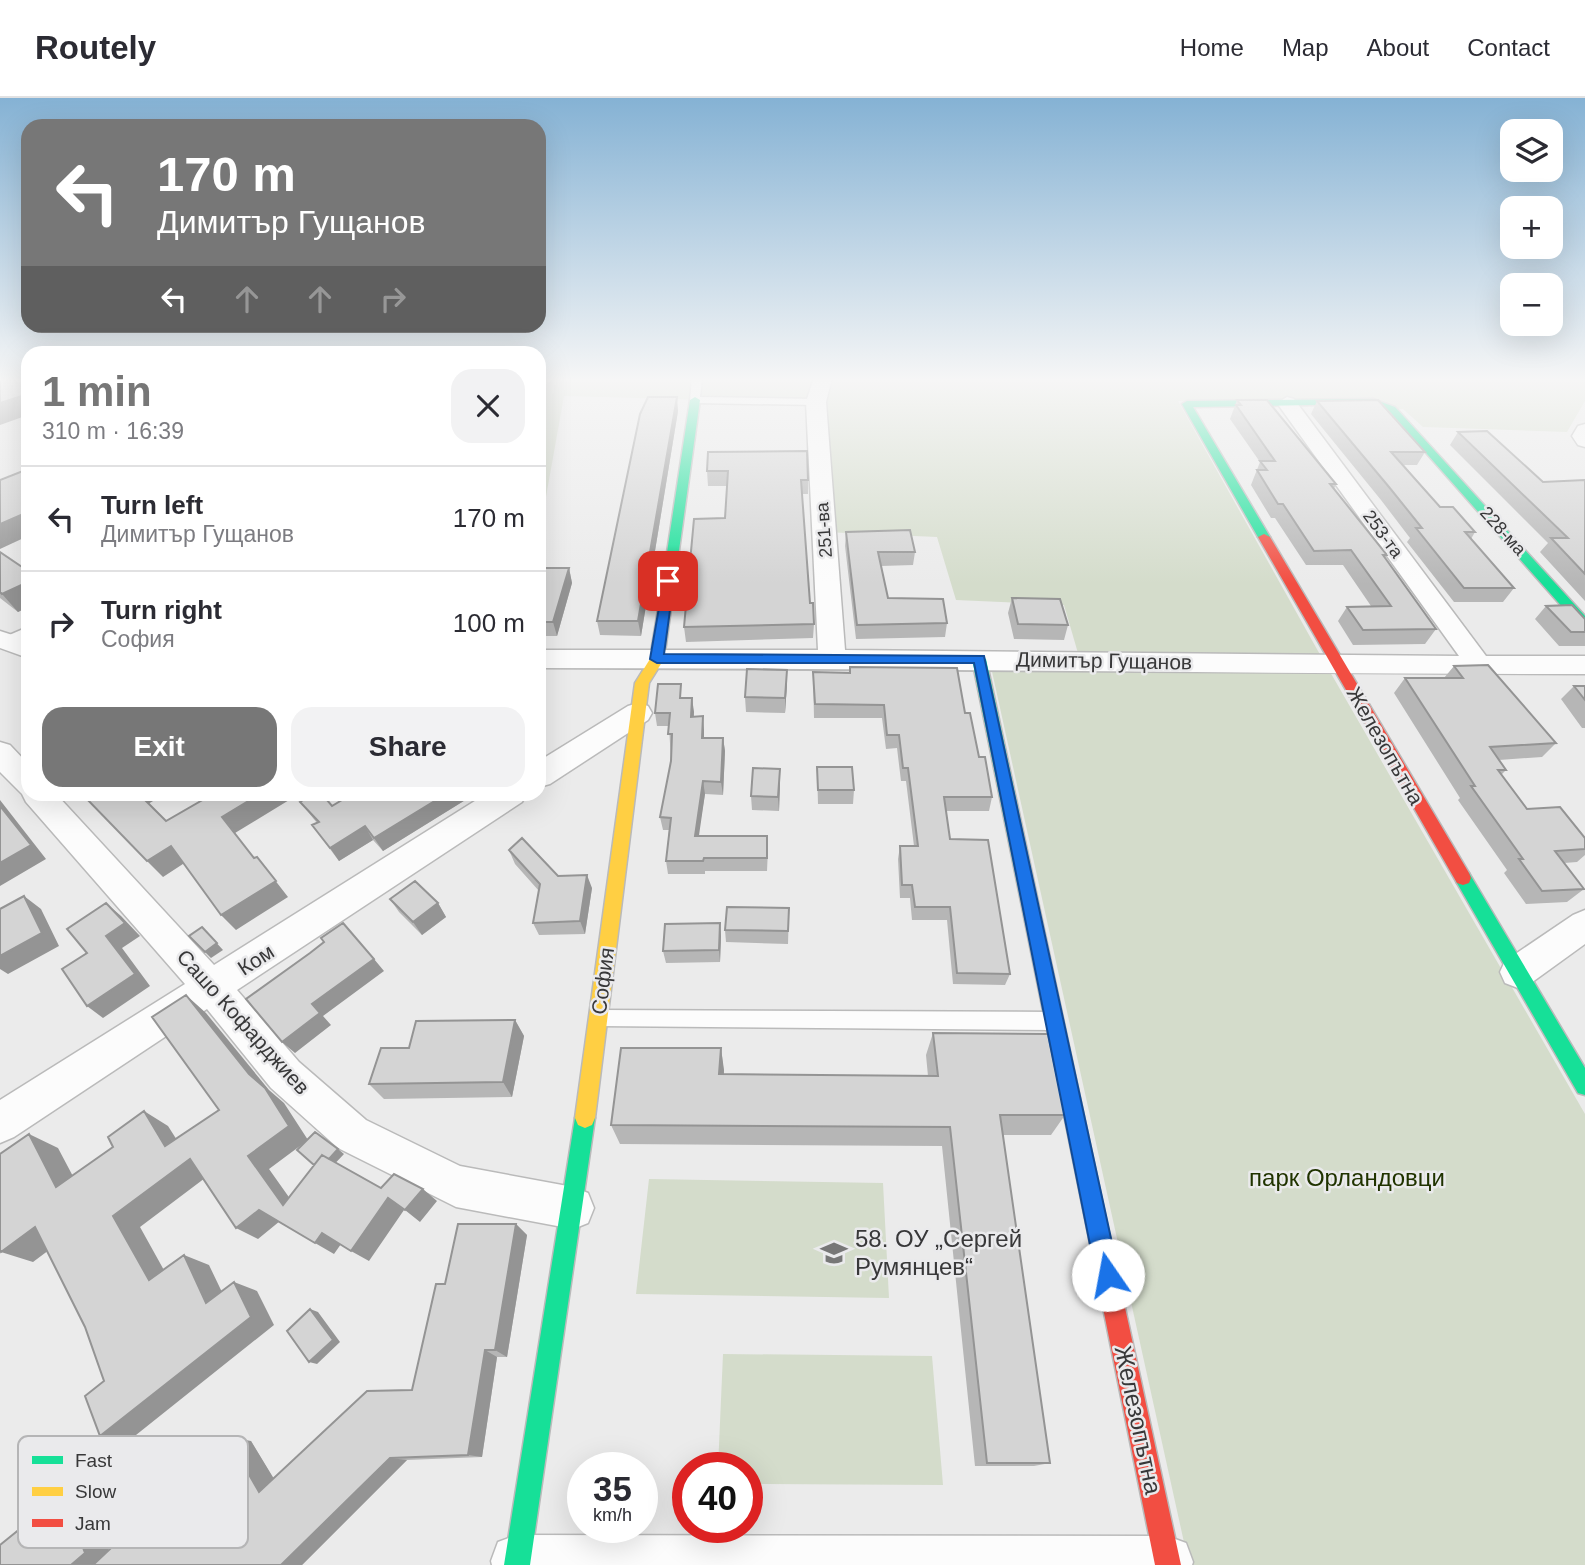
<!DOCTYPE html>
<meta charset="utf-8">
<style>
body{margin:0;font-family:Arial,sans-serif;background:#f2f2f3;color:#2b2b33;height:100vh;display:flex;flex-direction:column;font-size:26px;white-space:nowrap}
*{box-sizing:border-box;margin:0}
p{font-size:23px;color:#7c7c81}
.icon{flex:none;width:38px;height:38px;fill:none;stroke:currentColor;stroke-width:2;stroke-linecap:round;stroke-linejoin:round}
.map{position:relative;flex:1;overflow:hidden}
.side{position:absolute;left:21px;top:248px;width:525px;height:455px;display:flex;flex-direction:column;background:#fff;border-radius:21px;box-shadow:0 7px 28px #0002}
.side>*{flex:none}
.hud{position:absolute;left:21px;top:21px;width:525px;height:214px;border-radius:21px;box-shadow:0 7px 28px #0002;background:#777;color:#fff;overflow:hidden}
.buttons{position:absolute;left:1500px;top:21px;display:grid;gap:14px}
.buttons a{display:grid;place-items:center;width:63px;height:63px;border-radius:14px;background:#fff;box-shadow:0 7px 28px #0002;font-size:35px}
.speed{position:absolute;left:567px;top:1354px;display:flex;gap:14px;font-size:35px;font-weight:700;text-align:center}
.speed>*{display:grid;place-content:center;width:91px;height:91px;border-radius:50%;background:#fff;box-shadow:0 7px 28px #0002;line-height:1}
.speed small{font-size:18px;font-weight:400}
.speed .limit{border:10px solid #d22;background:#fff;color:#111}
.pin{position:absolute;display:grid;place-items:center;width:60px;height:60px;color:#fff;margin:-30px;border-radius:14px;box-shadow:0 4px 10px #0006}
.me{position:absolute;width:77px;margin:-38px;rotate:348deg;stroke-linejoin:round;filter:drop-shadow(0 0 5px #0008)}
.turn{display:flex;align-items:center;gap:24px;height:147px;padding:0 21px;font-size:32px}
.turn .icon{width:91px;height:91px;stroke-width:2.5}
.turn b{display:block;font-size:49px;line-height:60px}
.lanes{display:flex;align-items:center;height:66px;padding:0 21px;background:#0003;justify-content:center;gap:35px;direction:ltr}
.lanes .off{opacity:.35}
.round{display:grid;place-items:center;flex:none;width:74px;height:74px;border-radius:21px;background:#f2f2f3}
.headline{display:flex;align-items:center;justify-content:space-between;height:119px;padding:0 21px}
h1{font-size:42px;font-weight:800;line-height:52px;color:#777}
.action{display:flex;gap:14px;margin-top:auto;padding:14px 21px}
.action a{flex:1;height:80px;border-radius:21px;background:#777;color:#fff;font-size:28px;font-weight:800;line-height:80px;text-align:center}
.action a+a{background:#f2f2f3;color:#2b2b33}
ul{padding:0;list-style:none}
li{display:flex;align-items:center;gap:21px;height:105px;padding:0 21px;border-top:2px solid #e1e1e2}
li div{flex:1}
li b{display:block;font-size:26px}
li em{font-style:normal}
header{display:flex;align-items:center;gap:42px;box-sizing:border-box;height:98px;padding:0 35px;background:#fff;border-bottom:2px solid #e1e1e2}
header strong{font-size:33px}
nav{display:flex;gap:38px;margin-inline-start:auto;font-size:24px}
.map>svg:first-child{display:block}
</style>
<header>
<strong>Routely</strong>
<nav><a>Home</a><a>Map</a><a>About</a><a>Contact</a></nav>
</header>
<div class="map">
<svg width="1585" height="1467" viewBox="0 0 1585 1467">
<rect width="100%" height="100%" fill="#ebebeb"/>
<path fill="#d4dccb" d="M539,280H1585V303L1567,334L1423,329L1403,311L1178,303L1318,553L1585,1016V1467H1189L991,569H1082L1064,507L956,502L937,439L824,434L816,305L564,298L539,438Z
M649,1081L883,1085L889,1200L636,1196Z
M723,1256L932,1258L943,1387L747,1386V1370H718Z"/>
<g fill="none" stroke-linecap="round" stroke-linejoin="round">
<g stroke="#bababa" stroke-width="3">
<path id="lane" d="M692,280H702L700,299L816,301L821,304L816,307L695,305L690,302Z
M28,529V538L10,547H0V541Z
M600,912L1054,914L1061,917L1063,923L1061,929L1054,932L600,928L593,926L591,920L593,914Z"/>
</g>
<g stroke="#bababa" stroke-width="3">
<path id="street" d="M814,280H832L826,304L845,552L1459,558L1277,305L1287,299L1294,301L1486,558H1585V576C1236,576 888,570 539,570V552H818L806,304Z
M1585,326V349L1578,347L1572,338L1578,328Z
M0,533L28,542V560L0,550Z
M638,605L648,608L652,615L648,622L550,686L539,689V663L628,608Z
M0,644L10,647L28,666V696H56L214,867L486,696H526L522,704L237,892L299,964L366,1022L460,1068L573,1089L588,1095L594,1110L588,1125L573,1131L456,1109L338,1050L271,990L207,911L14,1039L0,1045V1002L185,886L26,704L22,696L0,674Z
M1585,812V846L1531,885L1518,890L1505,885L1500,874L1505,863L1573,817Z
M517,1437L1167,1438L1186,1445L1193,1464L1192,1467H492L491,1463L498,1444Z"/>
</g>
<g stroke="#bababa" stroke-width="3">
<path id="fast" d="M695,299L700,302L675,481L669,485L663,481L690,302Z
M1373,301L1395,309L1585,518V530L1580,529L1389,313L1369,306L1193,309L1270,439L1264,442L1258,439L1182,306L1187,303Z
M979,557L986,561L1124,1205L1121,1213L1113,1216L1105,1213L1102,1205L972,561Z
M1463,773L1469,775L1585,970V997L1578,995L1457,785L1455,780L1457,775Z
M585,1010L592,1013L595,1020L530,1467H504L575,1020L578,1013Z"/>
</g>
<g stroke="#bababa" stroke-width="3">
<path id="slow" d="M669,477L675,481L664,561L649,585L595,1020L592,1027L585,1030L578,1027L575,1020L635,585L650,561L663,481Z"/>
</g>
<g stroke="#bababa" stroke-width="3">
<path id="jam" d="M1264,436L1270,439L1469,775L1471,780L1469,785L1463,787L1457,785L1258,439Z
M1113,1194L1121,1197L1124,1205L1181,1467H1155L1102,1205L1105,1197Z"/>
</g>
<use href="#lane" fill="#fcfcfc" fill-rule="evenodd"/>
<use href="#street" fill="#fcfcfc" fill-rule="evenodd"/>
<use href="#fast" fill="#16e098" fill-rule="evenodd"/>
<use href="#slow" fill="#ffcf43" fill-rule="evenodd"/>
<use href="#jam" fill="#f24e42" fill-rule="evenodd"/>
</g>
<path fill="#b6b6b6" d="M1237,302L1336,386L1334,391L1387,457L1385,460L1436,531L1425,546L1353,547L1338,523L1347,509L1371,508L1343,467H1306L1275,420H1271L1251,387L1260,364L1230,321Z
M1317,303L1425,354L1417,367H1404L1440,409L1475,434L1471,441L1514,490L1503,504H1454L1407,444L1410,440L1381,402L1311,316Z
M678,313L641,538L600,537L597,523Z
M1458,334L1543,384L1585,382V503L1540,454L1548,445L1450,347Z
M708,354L808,382V396H802L810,505L814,526L813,540L686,544L684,529L725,420L727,388H708L707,373Z
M846,434L915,454L913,467L881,468L888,500L947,525L945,539L856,541L845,448Z
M0,454L28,473V509L18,514L0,500Z
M569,470L572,485L557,538H539V475Z
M1012,500L1068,527L1064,542L1014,541L1008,515Z
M1546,508L1585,521V548H1559L1535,521Z
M1454,568L1556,645L1542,659L1499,662L1506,672L1501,677L1527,711L1585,740V757L1577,764L1564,765L1584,791L1567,804L1526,806L1504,775L1507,772L1458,702L1460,700L1394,595L1405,580H1444Z
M850,569L965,615L992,699L989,713H946L950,741L1010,876L1005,887L953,886L947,822H912L910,800H900L898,761L900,748H914L906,683H901L897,650L886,651L882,620H814L813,574L849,575Z
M787,586L785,615L746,614L745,599Z
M1574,588H1585V630H1582L1561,601Z
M683,600H692L694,619L704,632V640H723L725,653L723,697L705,696L698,738L768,751L767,773H705V776H668L666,763L669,732H663L660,719L671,663L669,628H657L655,615Z
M817,669L854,692L853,706H818Z
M780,685L779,713L752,712L751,698Z
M352,696H475L383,753L373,742L339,763L312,727L317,725L300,704L332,708Z
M509,752L558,778L592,790L585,836L539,837L533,825L539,793L515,766Z
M390,801L438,805L446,819L422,837L399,814Z
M789,810L788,846L726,844L725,832Z
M720,825L721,838L720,864L666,865L663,853Z
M515,922L524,938L512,999L384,1001L369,986L409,950Z
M933,935L1065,1017L1051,1037H1002L1050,1365L1034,1368H975L942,1048L620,1046L611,1027L721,950L724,976L928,978L926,957Z
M516,1126L527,1137L507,1259H497L482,1359L407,1362L302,1467H0L63,1396H87L108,1452L228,1340L251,1343L273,1380L412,1292L445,1186Z"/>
<path fill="#949494" d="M28,296V317L0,327V305Z
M677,299L678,313L641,538L638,523Z
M28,414V438L0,451V426Z
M569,470L572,485L557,538L553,524Z
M28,484V509L18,514L2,496Z
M787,572V586L785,615V600Z
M692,600L694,614L693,632L691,619Z
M703,618L704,632V653L702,640Z
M541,634L546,648L539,652V635Z
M723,640L725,653L723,697L721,684Z
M780,671V685L779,713L778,699Z
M703,683L705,696L697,751L695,738Z
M139,696H165L148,706Z
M260,696H299L235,735L222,719Z
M446,696H475L383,753L374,740Z
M0,702L46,761L0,788Z
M365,728L373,742L339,763L330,750Z
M171,748L186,764L163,779L147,763Z
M257,759L288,799L236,832L221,817Z
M587,777L592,790L585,836L580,823Z
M24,798L41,811L59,848L8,876L0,871V858Z
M106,805L121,818L140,838L122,850L150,888L103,920L87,908L106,838Z
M438,805L446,819L422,837L413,824Z
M720,825L721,838L720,864L719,852Z
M202,829L223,852L211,860L205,854Z
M374,861L384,873L323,918L331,927L295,955L282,944L312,906Z
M186,897L206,915L269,992L284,1005L308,1042L269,1071L303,1119L283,1107L248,1058L249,976Z
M515,922L524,938L512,999L503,984Z
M721,950L724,972L723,997L719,976Z
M144,1013L168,1028L189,1061L165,1048Z
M29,1036L58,1050L85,1101L56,1089Z
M338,1051L344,1056L325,1076L319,1071Z
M190,1061L213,1074L140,1129L175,1192L149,1182L113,1118Z
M423,1091L437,1103L420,1124L405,1112Z
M388,1100L404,1112L369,1163L351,1153Z
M259,1112L280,1123L258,1141L236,1130Z
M516,1126L527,1137L507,1259L495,1252Z
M35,1129L65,1140L33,1164L1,1154Z
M322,1135L341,1146L334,1156L315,1145Z
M184,1157L209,1167L231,1213L206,1205Z
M234,1184L257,1193L274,1227L131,1341L100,1338Z
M310,1211L318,1214L340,1244L317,1266L309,1264Z
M485,1252L497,1259L482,1359L468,1357Z
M228,1340L251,1343L282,1394H259Z
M390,1360L407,1362L302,1467H281Z
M63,1396H87L109,1454L93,1467H71Z"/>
<path fill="#d4d4d4" stroke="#949494" stroke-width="2" d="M0,280H28V287L26,288L28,289V296L0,305Z
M648,299H677L638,523H597L640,316Z
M1237,302H1267L1336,386H1330L1387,457H1383L1436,531L1363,532L1347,509L1391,508L1351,452L1314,453L1283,406H1278L1257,372H1267L1260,363H1275L1236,307H1241Z
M1378,302L1425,354H1391L1440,409H1453L1475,434H1465L1514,490H1464L1416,430H1422L1389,389L1317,303Z
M1487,333L1543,384L1585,382V476L1551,440H1568L1458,334Z
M807,353L808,382H801L810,505H813L814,526L684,529L694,421L725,420L728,373H707L708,354Z
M28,371V414L0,426V382Z
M910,432L915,454H878L888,500L943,501L947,525L857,527L846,434Z
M0,454L28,473V484L2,496L0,494Z
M541,470H569L553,524H539V475Z
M1012,500L1060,501L1068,527L1018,526Z
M1572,507L1585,521V534H1571L1546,508Z
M1488,567L1556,645L1490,649L1506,672H1498L1527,711L1560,709L1585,740V751L1555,753L1584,791L1542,793L1519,761H1523L1471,688H1475L1405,580H1463L1454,568Z
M850,569L957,570L965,615H970L979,659H985L992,699H944L950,741L988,742L1010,876L957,875L950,809H915L912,787H902L900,748H918L908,670H903L899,637H887L884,607L815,606L813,574L850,575Z
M747,571L787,572L785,600L745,599Z
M658,586H681L680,600H692L691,619L703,618L702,640H723L721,684L703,683L695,738H767V760H704L703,763H666L671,720L660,719L671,663L672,636H668L670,615H655Z
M1574,588H1585V602Z
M817,669H852L854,692H818Z
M753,670L780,671L778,699L751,698Z
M82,696H139L166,723L213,696H260L222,719L254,760L257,759L276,783L221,817L171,748L147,763Z
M313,696H322L332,708L352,696H446L374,740L365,728L330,750L312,727L319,724L300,704Z
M0,708L31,747L0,765Z
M522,740L558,778L587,777L580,823L533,825L540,786L509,752Z
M415,783L438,805L413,824L390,801Z
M24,798L42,835L0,858V811Z
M106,805L125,825L106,838L135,876L87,908L62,871L87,855L67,831Z
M727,809L789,810L788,833L725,832Z
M343,825L374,861L312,906L320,915L282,944L246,901L310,855L324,844L321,840Z
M720,825L719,852L663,853L665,826Z
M202,829L217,845L205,854L189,838Z
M186,897L249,976L265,990L289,1028L248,1058L283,1107L322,1057L381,1090L394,1076L423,1091L405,1112L388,1100L351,1153L322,1135L315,1145L259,1112L236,1130L190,1061L113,1118L149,1182L184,1157L206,1205L234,1184L251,1219L100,1338L85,1298L104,1283L85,1229L35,1129L1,1154L0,1152V1056L29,1036L56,1089L113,1049L108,1039L144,1013L165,1048L219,1012L152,919Z
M515,922L503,984L369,986L381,950H409L416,923Z
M933,935L1048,936L1065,1017H1000L1050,1365H987L950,1029L611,1027L621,950H721L719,976L938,978Z
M315,1034L338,1051L329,1061L322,1057L314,1067L297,1052Z
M458,1126H516L495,1252H485L468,1357L390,1360L281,1467H93L228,1340L259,1394L367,1293L412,1292L436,1186H445Z
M310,1211L333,1242L309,1264L287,1233Z
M63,1396L85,1455L71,1467H0V1447Z"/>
<linearGradient id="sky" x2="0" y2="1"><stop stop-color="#85b2d4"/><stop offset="0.58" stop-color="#f6f6f6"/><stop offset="1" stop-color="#f6f6f6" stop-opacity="0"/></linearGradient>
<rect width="1585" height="486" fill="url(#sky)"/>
<path fill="#1a73e8" stroke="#114b97" stroke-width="2" d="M664,481L674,483L664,556L984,558L1119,1177L1115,1185L1108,1188L1100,1185L1096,1177L974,565H657L650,561Z"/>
<defs>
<g id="school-bare" transform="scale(2.1)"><path d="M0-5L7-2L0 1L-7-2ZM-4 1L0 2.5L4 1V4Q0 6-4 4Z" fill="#777" stroke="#eaeaec" stroke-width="2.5" paint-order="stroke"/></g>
</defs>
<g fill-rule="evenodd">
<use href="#school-bare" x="834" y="1155"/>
</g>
<g text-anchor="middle" stroke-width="5" stroke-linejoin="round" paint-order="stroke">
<g font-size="18" fill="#383839" stroke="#eaeaec">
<text transform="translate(824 432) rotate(-94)" y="6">251-ва</text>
<text transform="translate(1503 433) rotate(48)" y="6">228-ма</text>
<text transform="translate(1383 436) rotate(54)" y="6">253-та</text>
</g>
<g font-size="21" fill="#383839" stroke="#eaeaec">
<text transform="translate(1104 563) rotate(1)" y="7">Димитър Гущанов</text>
<text transform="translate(1385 648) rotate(60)" y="7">Железопътна</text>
<text transform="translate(256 862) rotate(-33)" y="7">Ком</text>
<text transform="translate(603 883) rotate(-83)" y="7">София</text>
<text transform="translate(243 924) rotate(48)" y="7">Сашо Кофарджиев</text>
</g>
<g font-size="24" fill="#203300" stroke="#eaeaec">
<text x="1347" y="1088">парк Орландовци</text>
</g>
<g font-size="24" fill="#383839" stroke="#eaeaec" text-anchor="start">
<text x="855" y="1149">58. ОУ „Сергей<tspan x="855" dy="28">Румянцев“</tspan></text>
</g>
<g font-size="24" fill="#383839" stroke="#eaeaec">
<text transform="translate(1138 1322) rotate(78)" y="8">Железопътна</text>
</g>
</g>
<rect x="18" y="1338" width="230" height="112" rx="10" fill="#eaeaec" stroke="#b5b5b6" stroke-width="2"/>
<rect x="32" y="1358" width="31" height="8" fill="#16e098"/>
<rect x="32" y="1389" width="31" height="9" fill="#ffcf43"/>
<rect x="32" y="1421" width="31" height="8" fill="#f24e42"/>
<g font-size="19" fill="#383839">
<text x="75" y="1369">Fast</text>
<text x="75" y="1400">Slow</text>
<text x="75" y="1432">Jam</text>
</g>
</svg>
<div class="buttons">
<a><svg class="icon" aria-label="layers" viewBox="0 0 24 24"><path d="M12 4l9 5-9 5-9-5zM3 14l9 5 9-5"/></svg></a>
<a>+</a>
<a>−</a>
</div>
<div class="speed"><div>35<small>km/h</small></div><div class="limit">40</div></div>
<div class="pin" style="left:668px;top:483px;background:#d93025"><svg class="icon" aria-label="arrive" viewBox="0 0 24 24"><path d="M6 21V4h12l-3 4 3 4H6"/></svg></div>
<svg class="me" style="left:1108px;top:1177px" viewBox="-20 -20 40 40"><circle r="19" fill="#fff"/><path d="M0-13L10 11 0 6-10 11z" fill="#1a73e8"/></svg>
<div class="hud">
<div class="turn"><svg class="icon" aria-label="left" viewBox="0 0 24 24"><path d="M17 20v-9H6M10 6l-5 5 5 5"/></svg><div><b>170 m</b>Димитър Гущанов</div></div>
<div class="lanes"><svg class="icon" aria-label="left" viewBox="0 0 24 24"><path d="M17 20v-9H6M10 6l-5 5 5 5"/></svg><svg class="icon off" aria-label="ahead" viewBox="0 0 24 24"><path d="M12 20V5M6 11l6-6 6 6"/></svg><svg class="icon off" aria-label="ahead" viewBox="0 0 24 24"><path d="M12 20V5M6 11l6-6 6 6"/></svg><svg class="icon off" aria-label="right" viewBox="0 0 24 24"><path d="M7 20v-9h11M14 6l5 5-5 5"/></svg></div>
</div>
<section class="side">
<div class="headline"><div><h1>1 min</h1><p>310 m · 16:39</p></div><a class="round"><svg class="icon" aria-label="close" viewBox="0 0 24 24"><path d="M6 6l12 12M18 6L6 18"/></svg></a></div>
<ul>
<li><svg class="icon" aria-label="left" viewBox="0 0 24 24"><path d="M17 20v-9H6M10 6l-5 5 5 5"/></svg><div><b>Turn left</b><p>Димитър Гущанов</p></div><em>170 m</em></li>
<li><svg class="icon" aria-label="right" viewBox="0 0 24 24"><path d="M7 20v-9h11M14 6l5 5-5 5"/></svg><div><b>Turn right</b><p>София</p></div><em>100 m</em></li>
</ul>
<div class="action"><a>Exit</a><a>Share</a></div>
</section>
</div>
